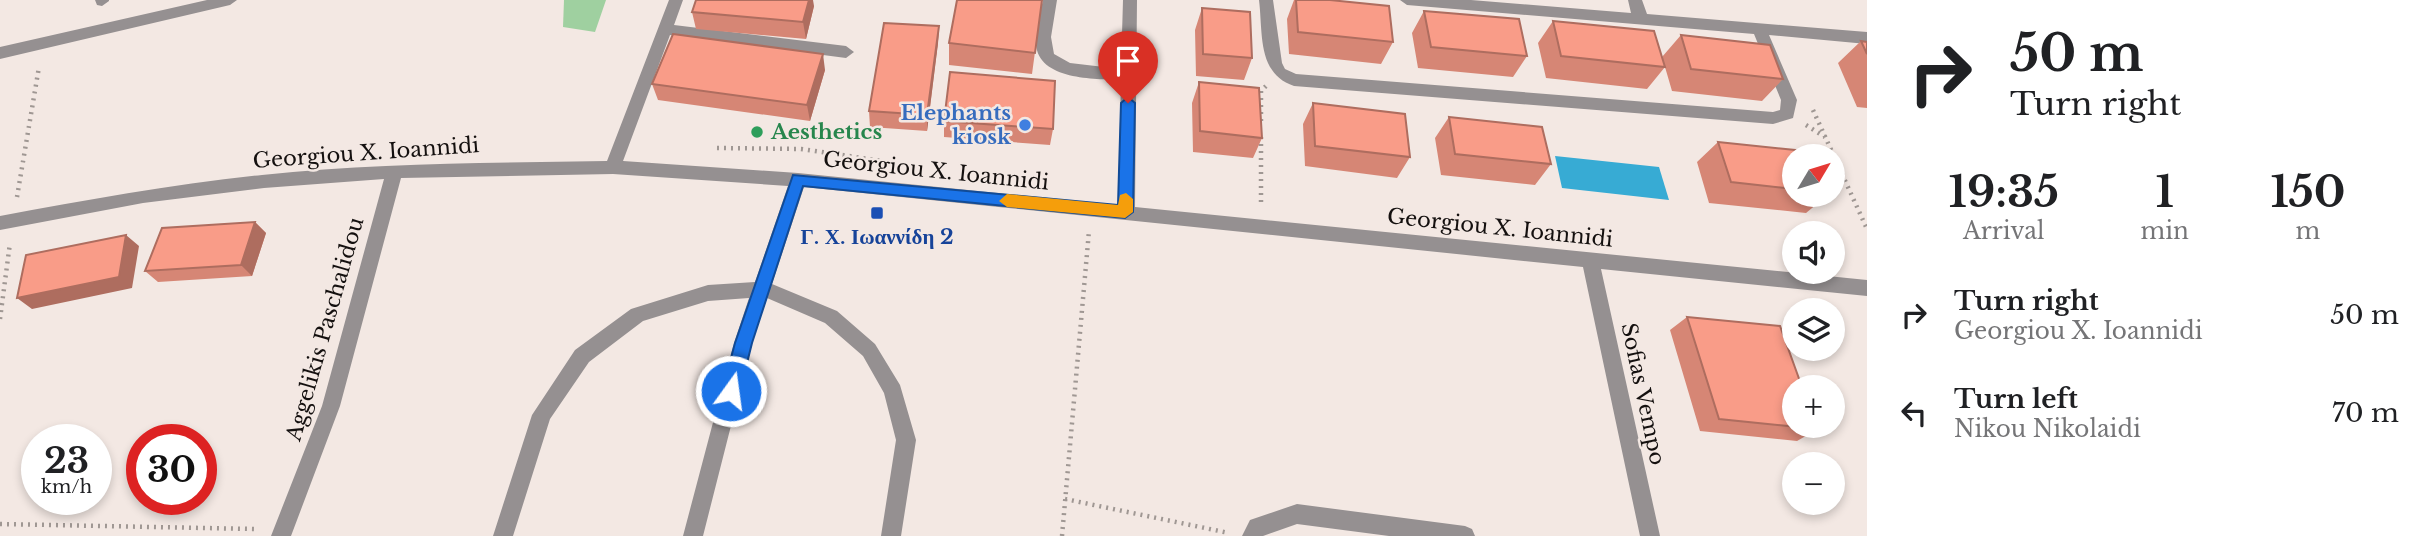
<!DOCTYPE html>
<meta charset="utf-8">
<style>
body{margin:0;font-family:"Libre Baskerville",serif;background:#f2f2f2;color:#202124;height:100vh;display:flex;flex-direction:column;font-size:26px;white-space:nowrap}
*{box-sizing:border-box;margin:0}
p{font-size:23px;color:#757577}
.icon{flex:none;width:38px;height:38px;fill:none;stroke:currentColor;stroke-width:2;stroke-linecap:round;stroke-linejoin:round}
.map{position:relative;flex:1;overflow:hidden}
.details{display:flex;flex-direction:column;background:#fff;width:560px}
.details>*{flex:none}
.hud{background:#fff;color:#202124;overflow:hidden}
.needle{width:46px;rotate:52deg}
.controls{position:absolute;left:1782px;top:144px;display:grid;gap:14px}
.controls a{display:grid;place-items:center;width:63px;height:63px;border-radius:50%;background:#fff;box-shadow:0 4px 10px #0003;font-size:35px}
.speed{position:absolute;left:21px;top:424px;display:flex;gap:14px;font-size:35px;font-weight:700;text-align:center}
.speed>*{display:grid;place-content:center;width:91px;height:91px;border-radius:50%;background:#fff;box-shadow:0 4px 10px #0003;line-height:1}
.speed small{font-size:18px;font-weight:400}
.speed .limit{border:10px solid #d22;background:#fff;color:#111}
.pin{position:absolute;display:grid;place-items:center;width:60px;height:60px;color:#fff;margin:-72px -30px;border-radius:50% 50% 50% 0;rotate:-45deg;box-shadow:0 0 7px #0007}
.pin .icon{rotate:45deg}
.me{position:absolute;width:77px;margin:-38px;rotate:14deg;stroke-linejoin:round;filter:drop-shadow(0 0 5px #0008)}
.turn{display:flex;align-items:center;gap:24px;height:147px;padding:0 28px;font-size:32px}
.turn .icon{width:91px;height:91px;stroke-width:2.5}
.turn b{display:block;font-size:49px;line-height:60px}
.eta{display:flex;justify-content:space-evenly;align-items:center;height:119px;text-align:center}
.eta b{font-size:42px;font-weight:800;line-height:49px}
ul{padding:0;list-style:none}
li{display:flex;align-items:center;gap:21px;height:98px;padding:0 28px}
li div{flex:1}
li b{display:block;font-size:26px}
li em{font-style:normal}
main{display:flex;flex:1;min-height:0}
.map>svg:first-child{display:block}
</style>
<main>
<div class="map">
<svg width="1867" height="536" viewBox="0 0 1867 536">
<rect width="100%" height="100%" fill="#f3e8e3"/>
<path fill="#9fd0a0" d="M564,0H606L595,32L563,27Z"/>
<path fill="#37abd4" d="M1555,156L1659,167L1669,200L1562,188Z"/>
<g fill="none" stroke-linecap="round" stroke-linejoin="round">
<path stroke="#9f9793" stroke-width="4.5" stroke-dasharray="2 5" stroke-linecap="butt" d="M1813,110L1867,229
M1261,121V91L1266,86
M1806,125L1825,137
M1261,137V205
M717,148L801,149L883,161
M17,197L39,67
M0,319L10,243
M1065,499L1229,533
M0,524L255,529
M1062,536L1089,231"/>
<path fill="#959091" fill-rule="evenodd" d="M95,0H109V1L102,6L97,5Z
M207,0H237L230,5L0,59V47Z
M669,0H683L674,25L846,46L854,52L846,58L670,35L623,161L798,173L1118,205L1121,80C1095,79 1038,80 1036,44C1035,29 1040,14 1043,0H1057L1051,37L1054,54L1070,63L1121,69L1123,0H1137L1135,207L1867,280V296L1601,269L1660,536H1640L1583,267L804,187L772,284L837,311L875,344L900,385L916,440L901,536H881L896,440L884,393L863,356L825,323L767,298L752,343L703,536H683L734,343L749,298L708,301L643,321L589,362L550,419L513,536H493L532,415L575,350L631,309L708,285L755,282L788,186L613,174L401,178L340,406L291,536H271L322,406L384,179L264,188L143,203L0,230V216C87,200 174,184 262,175C377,163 492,163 607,161Z
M1259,0H1273L1282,63L1285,69L1296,74L1773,112L1780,110L1781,100L1754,34L1407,5L1400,0H1471L1631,13L1628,0H1642L1647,14L1867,32V44L1769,35L1797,100L1793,118L1773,124L1294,86C1257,74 1263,33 1259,0Z
M1297,504L1465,526L1472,529L1475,536H1389L1297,524L1263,536H1242L1250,520Z"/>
</g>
<path fill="#d68675" d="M1042,0L1032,74L949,65V43Z
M1294,0H1330L1393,42L1381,64L1289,54L1287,19Z
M814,6L806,39L696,29L692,12Z
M1202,8L1252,58L1244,80L1196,76L1195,30Z
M1424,11L1527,56L1513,77L1418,68L1412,33Z
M1553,21L1662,57L1681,35L1783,79L1762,101L1672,91L1665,67L1647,89L1546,78L1538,43Z
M939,26L938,43L927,131L870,127L869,111Z
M1861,41L1867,42V108L1857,107L1838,63Z
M825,70L810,121L658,100L652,84Z
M1199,82L1262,138L1253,158L1193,152L1192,103Z
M1313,103L1410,157L1397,178L1305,166L1303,124Z
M1449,117L1551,164L1535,185L1441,175L1435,138Z
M944,121L1053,129L1050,145L944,137Z
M1718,142L1794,156V194H1829L1806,213L1709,203L1697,162Z
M255,222L266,233L252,276L158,282L145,271Z
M1687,317L1818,429L1797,441L1700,431L1670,330Z"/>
<path fill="#ae6d5f" d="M809,0H813L814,6L806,39L803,22Z
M939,26L938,43L927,131V115Z
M823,54L825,70L810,121L807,105Z
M255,222L266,233L252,276L241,265Z
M126,235L139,246L132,288L32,309L17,298Z"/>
<path fill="#f99c88" stroke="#ae6d5f" stroke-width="2" d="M696,0H809L803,22L692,12Z
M957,0H1042L1035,53L949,43Z
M1296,0H1330L1389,6L1393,42L1298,32Z
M1202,8L1250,12L1252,58L1203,54Z
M1424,11L1519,19L1527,56L1431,47Z
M1553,21L1654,31L1665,67L1561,56Z
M884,23L939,26L927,115L869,111Z
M673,34L823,54L807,105L652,84Z
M1681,35L1770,45L1783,79L1691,69Z
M1861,41L1867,42V54Z
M950,72L1055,81L1053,129L944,121Z
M1199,82L1259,88L1262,138L1200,131Z
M1313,103L1405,114L1410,157L1315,146Z
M1449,117L1542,127L1551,164L1455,154Z
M1718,142L1815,152L1816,156H1794V189L1731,182Z
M255,222L241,265L145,271L162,228Z
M126,235L119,277L17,298L26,255Z
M1687,317L1780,326L1802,387H1794V425H1816L1818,429L1719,419Z"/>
<path fill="#1a73e8" stroke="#114b97" stroke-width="2" d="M1128,97L1135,103L1133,212L1125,218L803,186L752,343L740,391L737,396H725L722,391L735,343L793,175L1118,205L1121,103Z"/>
<path fill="#f59e0b" d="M1126,193L1133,199V212L1125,218L1007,207L999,201L1007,194L1118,205L1120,195Z"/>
<circle fill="#3f7fe0" stroke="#f3e8e3" stroke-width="2.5" cx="1025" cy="125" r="7"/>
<circle fill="#2e9e5b" stroke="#f3e8e3" stroke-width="2.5" cx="757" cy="132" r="7"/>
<rect fill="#1a4fb4" stroke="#f3e8e3" stroke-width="2.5" x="870" y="206" width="14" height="14" rx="3.5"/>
<g text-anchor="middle" stroke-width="5" stroke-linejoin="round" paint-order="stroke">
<g font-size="21" font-weight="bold" fill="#366cbe" stroke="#f3e8e3" text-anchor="end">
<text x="1011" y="120">Elephants<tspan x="1011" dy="24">kiosk</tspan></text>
</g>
<g font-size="21" font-weight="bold" fill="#27864d" stroke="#f3e8e3" text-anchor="start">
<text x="771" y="139">Aesthetics</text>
</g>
<g font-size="21" fill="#14100f" stroke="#f3e8e3">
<text transform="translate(366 153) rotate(-4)" y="7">Georgiou X. Ioannidi</text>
<text transform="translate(936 171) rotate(6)" y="7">Georgiou X. Ioannidi</text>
<text transform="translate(1500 228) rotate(6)" y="7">Georgiou X. Ioannidi</text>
<text transform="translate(325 329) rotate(-74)" y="7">Aggelikis Paschalidou</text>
<text transform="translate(1643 394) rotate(78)" y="7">Sofias Vempo</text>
</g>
<g font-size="21" font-weight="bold" fill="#164399" stroke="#f3e8e3">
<text x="877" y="244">Γ. Χ. Ιωαννίδη 2</text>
</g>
</g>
</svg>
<div class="controls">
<a><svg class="needle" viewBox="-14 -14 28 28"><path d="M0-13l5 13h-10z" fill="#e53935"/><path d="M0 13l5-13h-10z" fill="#757577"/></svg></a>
<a><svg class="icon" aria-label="sound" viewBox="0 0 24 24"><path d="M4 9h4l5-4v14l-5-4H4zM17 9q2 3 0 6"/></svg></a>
<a><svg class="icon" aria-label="layers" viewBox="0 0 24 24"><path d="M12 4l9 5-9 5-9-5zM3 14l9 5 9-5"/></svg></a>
<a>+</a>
<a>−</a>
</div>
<div class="speed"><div>23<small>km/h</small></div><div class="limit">30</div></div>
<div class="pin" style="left:1128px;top:103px;background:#d93025"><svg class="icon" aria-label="arrive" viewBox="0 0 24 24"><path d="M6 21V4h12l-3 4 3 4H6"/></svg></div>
<svg class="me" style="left:731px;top:391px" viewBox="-20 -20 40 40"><circle r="17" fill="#1a73e8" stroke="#fff" stroke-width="3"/><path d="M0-11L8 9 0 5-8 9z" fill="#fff"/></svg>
</div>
<section class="details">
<div class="hud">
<div class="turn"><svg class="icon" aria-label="right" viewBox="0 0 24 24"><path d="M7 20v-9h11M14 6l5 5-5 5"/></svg><div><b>50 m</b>Turn right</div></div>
</div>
<div class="eta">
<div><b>19:35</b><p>Arrival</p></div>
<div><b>1</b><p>min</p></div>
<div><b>150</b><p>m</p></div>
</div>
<ul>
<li><svg class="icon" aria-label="right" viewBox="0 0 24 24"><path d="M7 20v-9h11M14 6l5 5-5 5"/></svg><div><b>Turn right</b><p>Georgiou X. Ioannidi</p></div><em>50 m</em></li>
<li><svg class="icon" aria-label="left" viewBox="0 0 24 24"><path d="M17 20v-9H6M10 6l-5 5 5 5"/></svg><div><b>Turn left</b><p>Nikou Nikolaidi</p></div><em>70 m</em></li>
</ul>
</section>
</main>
